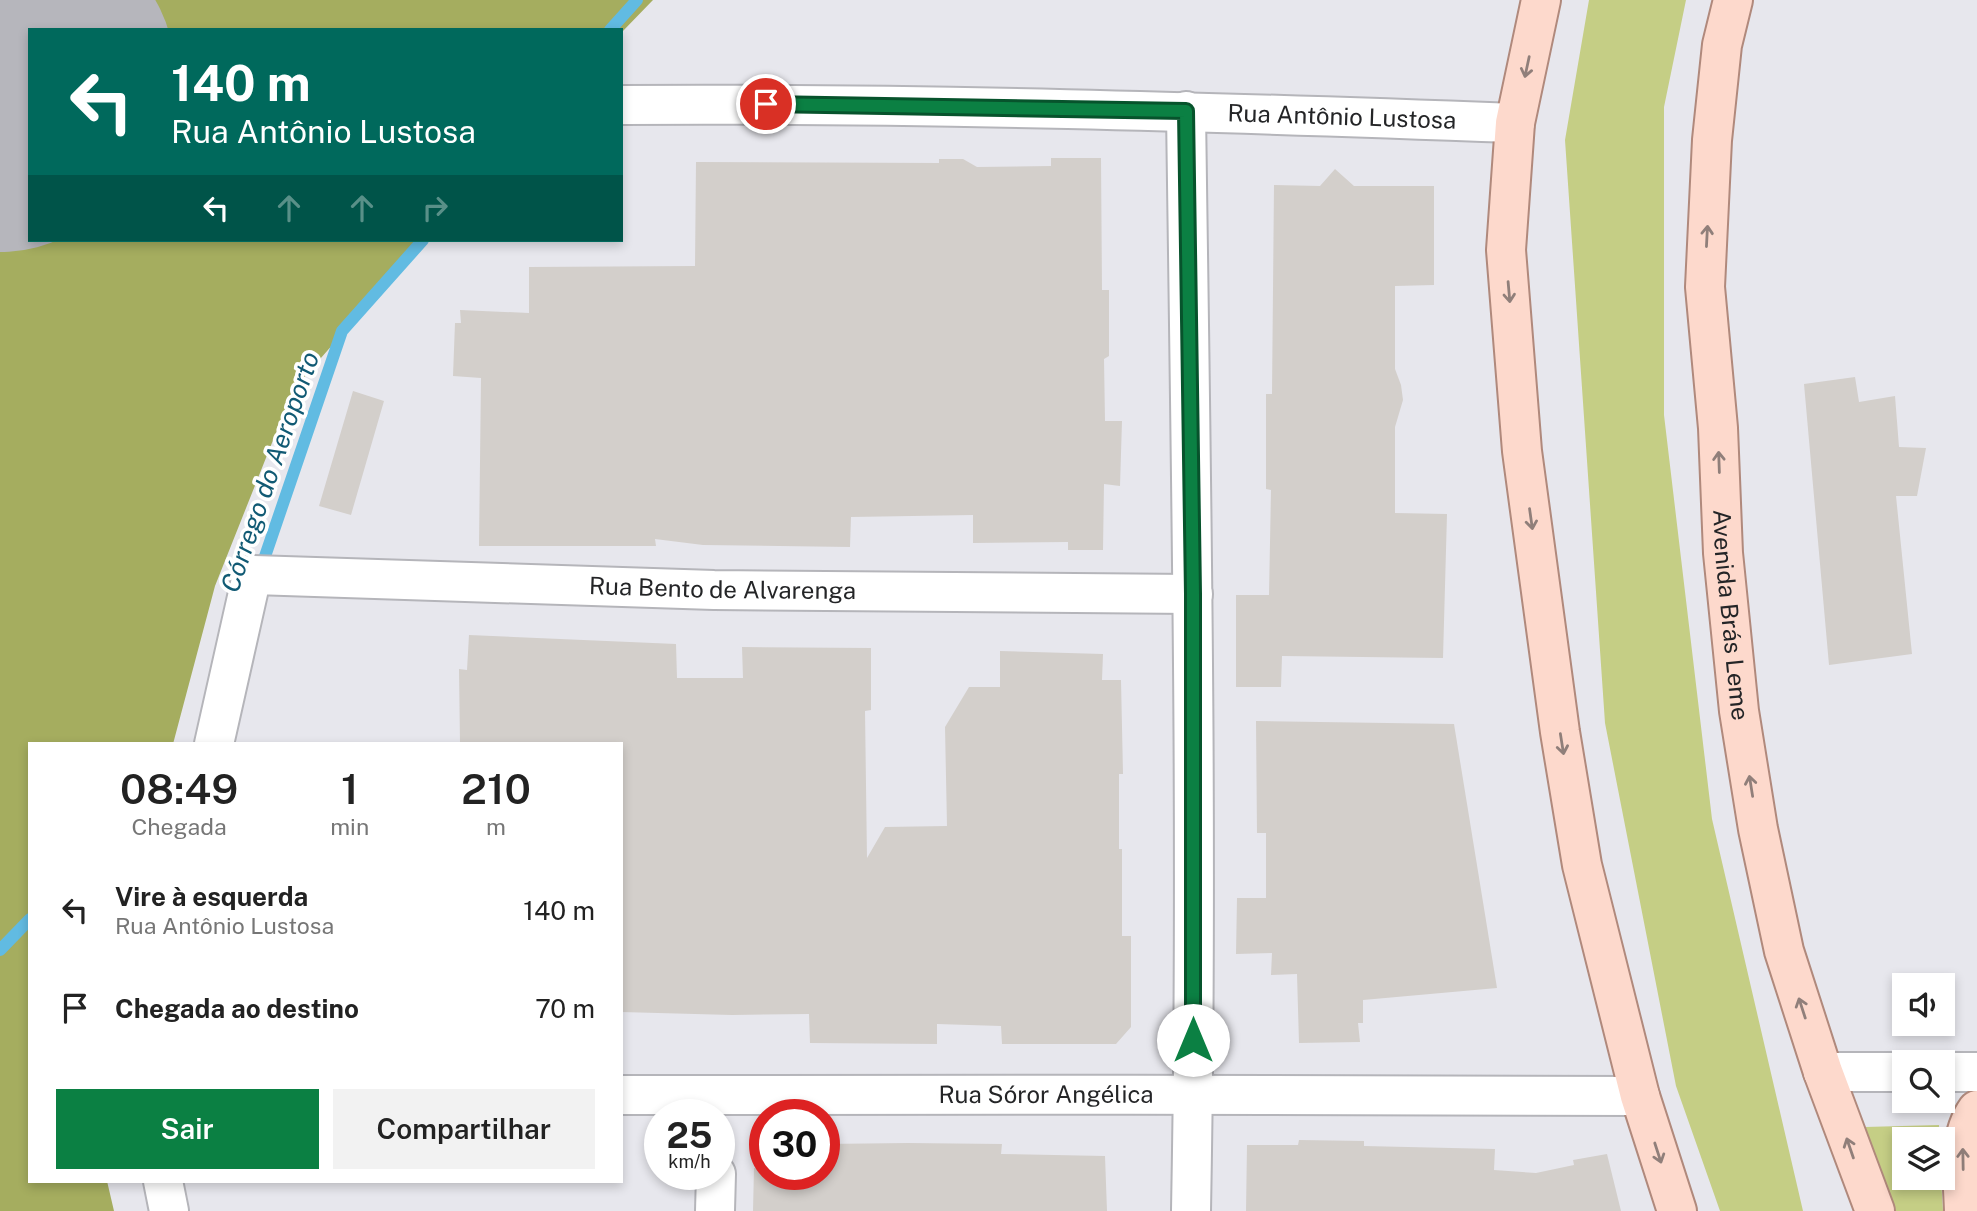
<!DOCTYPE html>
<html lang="pt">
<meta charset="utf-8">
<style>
body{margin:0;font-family:"Public Sans",sans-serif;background:#f2f2f2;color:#222;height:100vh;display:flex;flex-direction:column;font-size:26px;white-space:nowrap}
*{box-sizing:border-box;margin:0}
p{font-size:23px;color:#767676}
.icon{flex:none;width:38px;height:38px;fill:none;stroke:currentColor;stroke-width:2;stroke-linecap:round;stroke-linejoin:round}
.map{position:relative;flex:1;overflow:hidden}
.side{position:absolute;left:28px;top:742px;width:595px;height:441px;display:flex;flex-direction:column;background:#fff;border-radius:0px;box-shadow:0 4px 10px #0003}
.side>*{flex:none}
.hud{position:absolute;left:28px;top:28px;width:595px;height:214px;border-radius:0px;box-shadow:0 4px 10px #0003;background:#00695c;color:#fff;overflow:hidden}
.buttons{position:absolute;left:1892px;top:973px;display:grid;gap:14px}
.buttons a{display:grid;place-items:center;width:63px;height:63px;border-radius:0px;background:#fff;box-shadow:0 4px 10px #0003;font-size:35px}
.speed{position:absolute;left:644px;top:1099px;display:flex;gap:14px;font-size:35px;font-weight:700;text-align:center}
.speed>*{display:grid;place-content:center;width:91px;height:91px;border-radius:50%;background:#fff;box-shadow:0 4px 10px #0003;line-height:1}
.speed small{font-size:18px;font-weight:400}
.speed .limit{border:10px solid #d22;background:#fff;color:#111}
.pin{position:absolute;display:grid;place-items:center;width:60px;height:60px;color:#fff;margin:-30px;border:4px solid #fff;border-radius:50%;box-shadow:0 2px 7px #0007}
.me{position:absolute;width:77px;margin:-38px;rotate:0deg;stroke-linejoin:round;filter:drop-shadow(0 0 5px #0008)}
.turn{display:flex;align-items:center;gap:24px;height:147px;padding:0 28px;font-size:32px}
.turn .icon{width:91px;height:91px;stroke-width:2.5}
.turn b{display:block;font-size:49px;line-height:60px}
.lanes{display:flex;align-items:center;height:66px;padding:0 28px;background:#0003;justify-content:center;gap:35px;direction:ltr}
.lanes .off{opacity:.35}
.eta{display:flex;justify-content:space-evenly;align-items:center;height:119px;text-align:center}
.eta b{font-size:42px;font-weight:600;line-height:49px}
.primary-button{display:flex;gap:14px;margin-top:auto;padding:14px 28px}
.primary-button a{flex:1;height:80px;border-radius:0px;background:#0b8043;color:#fff;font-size:28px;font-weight:600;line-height:80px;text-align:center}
.primary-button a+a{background:#f2f2f2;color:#222}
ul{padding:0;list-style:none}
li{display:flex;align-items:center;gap:21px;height:98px;padding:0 28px}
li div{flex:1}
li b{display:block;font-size:26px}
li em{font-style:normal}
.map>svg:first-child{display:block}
</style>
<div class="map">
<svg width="1977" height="1211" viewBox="0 0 1977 1211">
<rect width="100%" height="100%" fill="#e7e7ed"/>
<path fill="#c5ce85" d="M1589,0H1686L1664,107V415L1712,819L1803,1211H1720L1676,1086L1605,723L1565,140Z
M1939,1125V1139H1904V1178H1941L1943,1211H1895L1865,1127Z"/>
<path fill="#a5ad5f" d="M94,0H653L621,33V30H68Z
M30,73V240H424L293,390L215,586L173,744H30V1181H107L114,1211H0V107Z"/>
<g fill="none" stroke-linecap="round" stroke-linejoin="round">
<path stroke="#61bbe2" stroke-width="12" d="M610,30L637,0
M260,571L342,331L423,240
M0,950L30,919"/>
<path stroke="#b6b6bc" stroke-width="290" d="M0,107L30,73"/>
</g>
<path fill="#d3cfcb" d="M1051,158H1101L1102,290H1109V356L1104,359L1105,421H1122L1120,486L1104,484L1103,550H1068V542L973,543V515L851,517L850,547L703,545L655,539L656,546H479L481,378L453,376L455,323H461L460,310L529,313V267L695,266L696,162L939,163V159H963L977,167L1051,166Z
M1335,169L1354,186H1434V285L1395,286V369L1401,385L1403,400L1395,427V513L1447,514L1443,658L1282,656L1281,687H1236V595H1269L1271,490L1266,489V394H1272L1274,185L1320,186Z
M1855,377L1859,402L1895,396L1899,447L1926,448L1917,496H1896L1912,654L1829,665L1804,384Z
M353,391L384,401L351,515L319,506Z
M469,635L676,644L677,678H743L742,647L871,648V710L865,711L867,858L885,827L947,826L945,727L969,687H1000V651L1103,654L1102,680H1121L1123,774H1119V849H1122V936H1131V1027L1116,1044H1002L1001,1026L937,1024V1044L810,1043L809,1014L732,1015L621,1012V744H460L459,669L467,670Z
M1256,721L1454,724L1497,988L1363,1000V1023H1358L1360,1042L1299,1043L1297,974L1271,975L1272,953L1236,954L1237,898H1266V833H1257Z
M1299,1140L1364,1141V1146L1495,1149L1494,1170L1536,1173L1574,1165L1573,1160L1607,1154L1621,1211H1246L1247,1145H1298Z
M908,1143L1002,1144L1001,1154L1105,1156L1107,1211H753L754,1168H765V1174H824V1144Z"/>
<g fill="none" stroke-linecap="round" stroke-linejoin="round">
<g stroke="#b5b5ba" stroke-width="42">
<g id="minor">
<path id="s1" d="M621,105C919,103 1217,112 1515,123"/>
<path d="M1186,111C1191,478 1198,844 1191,1211"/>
<path id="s2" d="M214,744L252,575L714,590L1193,594"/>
<path d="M1823,1072H1904"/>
<path d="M1942,1072H1977"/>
<path id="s3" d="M621,1095C961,1096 1300,1093 1640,1096"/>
<path d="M163,1181L169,1211"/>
<path d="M715,1211L716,1174"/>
</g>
</g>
<g stroke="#b0897c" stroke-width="42">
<g id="major">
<path d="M1541,0L1515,123L1506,250L1522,451L1560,732L1582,865L1640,1096L1677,1211"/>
<path id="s4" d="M1733,0L1722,45L1712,140L1705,287L1718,428L1723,553L1739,711L1758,829L1784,951L1823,1072L1875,1211"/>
<path d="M1964,1211C1963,1178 1957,1138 1977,1110"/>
</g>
</g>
<use href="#minor" stroke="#fff" stroke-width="38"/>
<use href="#major" stroke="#fdd9cc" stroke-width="38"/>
</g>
<defs><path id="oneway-shaft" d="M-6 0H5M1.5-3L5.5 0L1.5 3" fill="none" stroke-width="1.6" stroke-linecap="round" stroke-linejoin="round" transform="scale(1.75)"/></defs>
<g stroke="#907f7a">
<use href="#oneway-shaft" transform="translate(1527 67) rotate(102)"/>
<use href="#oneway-shaft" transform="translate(1707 236) rotate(-87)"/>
<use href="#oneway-shaft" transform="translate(1509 292) rotate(85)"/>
<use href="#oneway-shaft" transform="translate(1719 462) rotate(-92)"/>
<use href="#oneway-shaft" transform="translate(1531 519) rotate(82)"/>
<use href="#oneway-shaft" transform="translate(1562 744) rotate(81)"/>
<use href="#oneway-shaft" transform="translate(1751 786) rotate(-99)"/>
<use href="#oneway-shaft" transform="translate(1802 1008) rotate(-108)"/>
<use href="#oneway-shaft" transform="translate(1850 1148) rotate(-109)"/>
<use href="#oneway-shaft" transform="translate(1658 1153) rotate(72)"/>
<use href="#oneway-shaft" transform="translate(1963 1159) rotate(-91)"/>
</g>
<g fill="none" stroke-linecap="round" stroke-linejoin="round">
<g stroke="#07532c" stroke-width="18">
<path id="route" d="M766,104L1186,111L1193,594V1040"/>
</g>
<use href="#route" stroke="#0b8043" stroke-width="12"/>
</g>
<g text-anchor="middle" stroke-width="7" stroke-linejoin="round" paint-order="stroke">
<g font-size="24" fill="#242527" stroke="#fff">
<text dy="8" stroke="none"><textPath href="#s1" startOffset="721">Rua Antônio Lustosa</textPath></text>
<text dy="8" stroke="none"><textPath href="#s2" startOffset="644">Rua Bento de Alvarenga</textPath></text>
<text dy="8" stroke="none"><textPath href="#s4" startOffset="618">Avenida Brás Leme</textPath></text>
<text dy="8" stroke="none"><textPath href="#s3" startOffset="425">Rua Sóror Angélica</textPath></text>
</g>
<g font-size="26" font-style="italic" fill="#115a74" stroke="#fff">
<text transform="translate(270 472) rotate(-71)" y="9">Córrego do Aeroporto</text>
</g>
</g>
</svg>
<div class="buttons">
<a><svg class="icon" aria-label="sound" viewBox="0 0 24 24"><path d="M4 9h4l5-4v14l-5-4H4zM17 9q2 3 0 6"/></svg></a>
<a><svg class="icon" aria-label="search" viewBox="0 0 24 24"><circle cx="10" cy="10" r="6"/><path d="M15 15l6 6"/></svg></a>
<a><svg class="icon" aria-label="layers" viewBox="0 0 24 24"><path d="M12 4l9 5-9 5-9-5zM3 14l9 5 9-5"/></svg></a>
</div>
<div class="speed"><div>25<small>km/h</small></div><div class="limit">30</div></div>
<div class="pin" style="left:766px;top:104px;background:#d93025"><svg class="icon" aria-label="arrive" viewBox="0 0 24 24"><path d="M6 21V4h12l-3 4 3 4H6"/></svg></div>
<svg class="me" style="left:1193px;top:1040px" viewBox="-20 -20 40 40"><circle r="19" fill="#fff"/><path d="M0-13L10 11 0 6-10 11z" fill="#0b8043"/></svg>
<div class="hud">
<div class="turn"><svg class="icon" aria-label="left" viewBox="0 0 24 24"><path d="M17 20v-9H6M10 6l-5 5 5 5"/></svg><div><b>140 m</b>Rua Antônio Lustosa</div></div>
<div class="lanes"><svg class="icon" aria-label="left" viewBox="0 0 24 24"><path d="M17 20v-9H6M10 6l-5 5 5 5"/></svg><svg class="icon off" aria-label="ahead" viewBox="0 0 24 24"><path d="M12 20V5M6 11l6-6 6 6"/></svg><svg class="icon off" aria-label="ahead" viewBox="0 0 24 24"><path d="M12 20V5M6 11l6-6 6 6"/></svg><svg class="icon off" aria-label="right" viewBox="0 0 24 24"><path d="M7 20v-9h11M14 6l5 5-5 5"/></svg></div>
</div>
<section class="side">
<div class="eta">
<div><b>08:49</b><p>Chegada</p></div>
<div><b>1</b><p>min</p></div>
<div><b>210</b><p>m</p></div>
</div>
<ul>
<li><svg class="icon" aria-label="left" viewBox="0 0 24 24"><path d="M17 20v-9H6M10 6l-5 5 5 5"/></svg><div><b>Vire à esquerda</b><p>Rua Antônio Lustosa</p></div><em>140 m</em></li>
<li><svg class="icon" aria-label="arrive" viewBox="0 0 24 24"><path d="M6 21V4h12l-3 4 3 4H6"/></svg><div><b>Chegada ao destino</b></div><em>70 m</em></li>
</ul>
<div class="primary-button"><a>Sair</a><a>Compartilhar</a></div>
</section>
</div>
